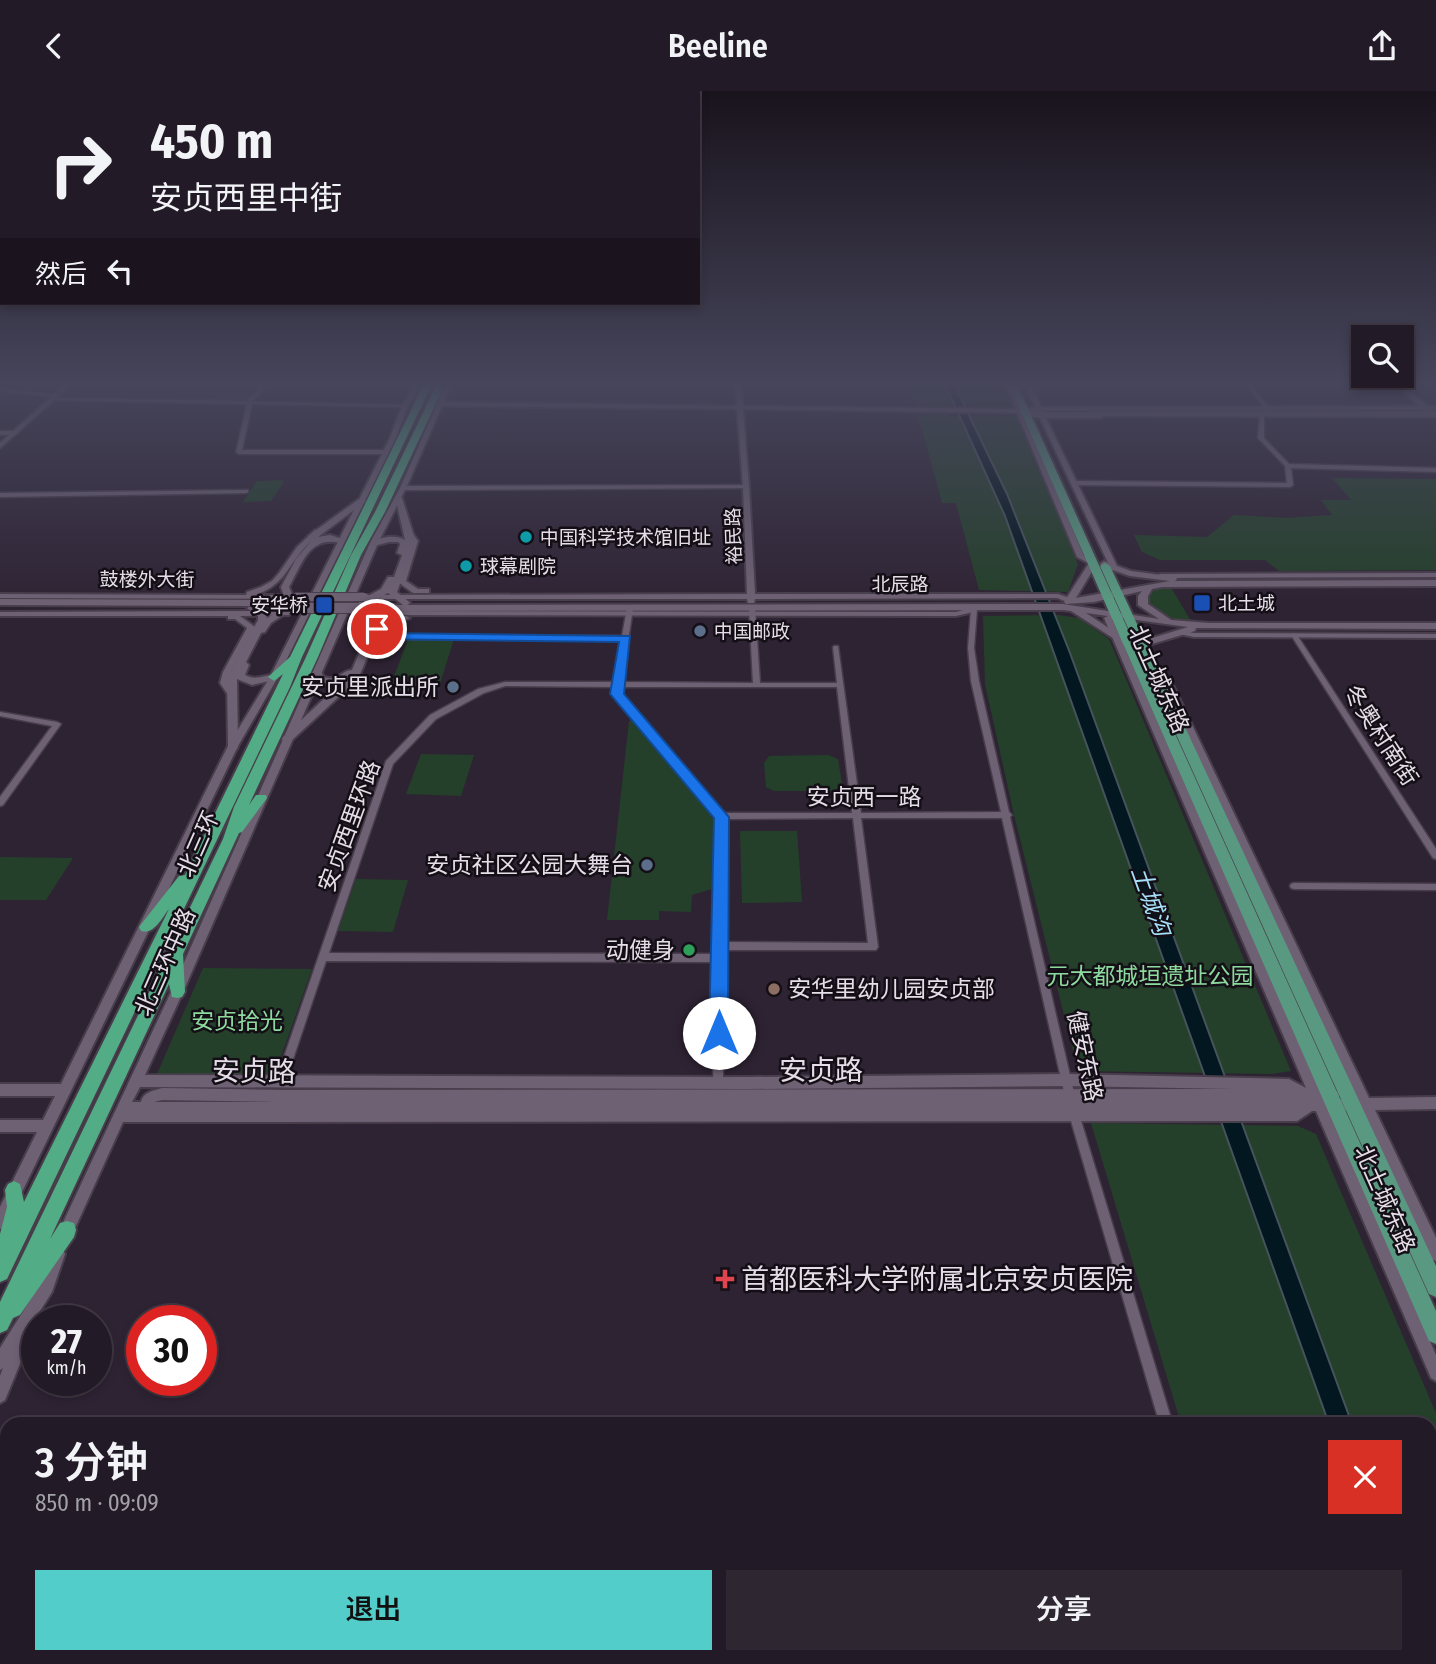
<!DOCTYPE html>
<html lang="zh">
<meta charset="utf-8">
<style>
body{margin:0;font-family:"Fira Sans Condensed","Noto Sans SC",sans-serif;background:#2e2732;color:#f1f3f6;height:100vh;display:flex;flex-direction:column;font-size:26px;white-space:nowrap}
*{box-sizing:border-box;margin:0}
p{font-size:23px;color:#a2a1a7}
.icon{flex:none;width:38px;height:38px;fill:none;stroke:currentColor;stroke-width:2;stroke-linecap:round;stroke-linejoin:round}
.map{position:relative;flex:1;overflow:hidden}
.drawer{position:absolute;left:0px;top:1326px;width:1437px;height:247px;display:flex;flex-direction:column;background:#221a26;border-radius:21px 21px 0 0;box-shadow:0 4px 10px #0003,0 0 0 2px #3f3843}
.drawer>*{flex:none}
.hud{position:absolute;left:0px;top:0px;width:700px;height:214px;box-shadow:0 4px 10px #0003,0 0 0 2px #3f3843;background:#221a26;color:#f1f3f6;overflow:hidden}
.buttons{position:absolute;left:1351px;top:234px;display:grid;gap:14px}
.buttons a{display:grid;place-items:center;width:63px;height:63px;border-radius:0px;background:#221a26;box-shadow:0 4px 10px #0003,0 0 0 2px #3f3843;font-size:35px}
.speed{position:absolute;left:21px;top:1214px;display:flex;gap:14px;font-size:35px;font-weight:700;text-align:center}
.speed>*{display:grid;place-content:center;width:91px;height:91px;border-radius:50%;background:#221a26;box-shadow:0 4px 10px #0003,0 0 0 2px #3f3843;line-height:1}
.speed small{font-size:18px;font-weight:400}
.speed .limit{border:10px solid #d22;background:#fff;color:#111}
.pin{position:absolute;display:grid;place-items:center;width:60px;height:60px;color:#fff;margin:-30px;border:4px solid #fff;border-radius:50%;box-shadow:0 2px 7px #0007}
.me{position:absolute;width:77px;margin:-38px;rotate:0deg;stroke-linejoin:round;filter:drop-shadow(0 0 5px #0008)}
.turn{display:flex;align-items:center;gap:24px;height:147px;padding:0 35px;font-size:32px}
.turn .icon{width:91px;height:91px;stroke-width:2.5}
.turn b{display:block;font-size:49px;line-height:60px}
.then{display:flex;align-items:center;height:66px;padding:0 35px;background:#0003;gap:14px;font-size:26px}
.round{display:grid;place-items:center;flex:none;width:74px;height:74px;border-radius:0px;background:#2e2732}
.overview{display:flex;align-items:center;justify-content:space-between;height:119px;padding:0 35px}
h1{font-size:42px;font-weight:600;line-height:52px}
.primary-button{display:flex;gap:14px;margin-top:auto;padding:14px 35px}
.primary-button a{flex:1;height:80px;border-radius:0px;background:#53cdc9;color:#111;font-size:28px;font-weight:600;line-height:80px;text-align:center}
.primary-button a+a{background:#2e2732;color:#f1f3f6}
header{display:flex;justify-content:space-between;align-items:center;height:91px;padding:0 35px;background:#221a26;font-size:32px;font-weight:600}
.map>svg:first-child{display:block}
</style>
<header><svg class="icon" aria-label="back" viewBox="0 0 24 24"><path d="M15 5l-7 7 7 7"/></svg>Beeline<svg class="icon" aria-label="share" viewBox="0 0 24 24"><path d="M12 15V3M7 8l5-5 5 5M5 13v7h14v-7"/></svg></header>
<div class="map">
<svg width="1436" height="1573" viewBox="0 0 1436 1573">
<rect width="100%" height="100%" fill="#2e2333"/>
<path fill="#24402a" d="M910,293H1004L1014,317L978,316L976,313H945V316L916,314Z
M947,323L948,325H1017L1078,473L1068,501L979,499L956,412H942L918,324Z
M1332,387L1436,388V479L1279,480L1265,469H1160L1142,461L1134,444L1207,446L1234,424L1287,427L1332,424L1321,409H1351Z
M282,389L284,391L271,410L243,411L257,390Z
M1157,497L1172,498L1191,530L1171,529L1148,518L1146,505Z
M1058,524L1079,527L1109,548L1291,980L1272,983L1078,980L1014,724L985,593L983,525Z
M408,548H454L438,599H389Z
M629,630H634L714,727L712,798L692,804L691,821L659,820V829H607Z
M421,663L474,664L461,705L406,703Z
M828,664L838,668L842,693L834,700H774L766,696L764,672L769,665Z
M740,740H797L802,811L742,812Z
M0,766L73,767L46,809H0Z
M356,788L408,789L393,841L338,840Z
M203,877L312,878L275,983H157Z
M1091,1032L1298,1035L1316,1043L1436,1322V1573H1254L1252,1566H1430V1334L1181,1333Z"/>
<path fill="#02171f" stroke="#46535b" stroke-width="2" d="M945,293H954L1007,403L1070,562L1352,1333H1329L1005,425Z"/>
<g fill="none" stroke-linecap="round" stroke-linejoin="round">
<g stroke="#483e4b" stroke-width="3">
<path id="minor" d="M264,293H268L252,311L405,314L407,315L405,316L252,313L242,359H386L389,361L386,363H239L236,361L247,313L52,309L50,308L52,307L247,310Z
M1246,293H1250L1271,320L1264,323V347L1289,373L1436,377V381L1291,377L1293,394L1290,396L1074,394L1071,392L1074,390L1287,392L1285,375L1258,347L1260,322L1266,319Z
M0,298L56,304L58,305L56,306L0,300Z
M0,340H15L18,342L15,344H0Z
M748,394V396L746,397L403,399L400,397L403,395Z
M248,399V401L246,402L0,406V402Z
M630,515L633,517L622,591L753,592L749,517L752,515L755,517L760,592H837L833,556L834,555H838L861,722L1001,721L971,590L968,557L971,518L974,516L977,518L974,557L979,590L1009,721L1012,724L1010,726L1079,1023L1173,1334H1160L1069,1023L1002,727H861L878,856L876,859H724L723,992L722,995L718,997L714,995L713,992L715,871L326,870L286,989L285,992L281,994L277,992L276,989L386,670L430,624L478,598L505,591H615L622,549L374,548L372,547V545H622L627,517ZM505,595L615,596L614,605L717,726L715,863L329,862L393,673L436,628L484,602ZM622,596H837L852,722H723L621,603ZM853,727L868,852L724,851L725,728Z
M1294,542L1297,544L1436,758V768L1433,767L1291,544Z
M0,621L57,631L61,633L3,714L0,715V706L52,635L0,625Z
M1294,792L1436,793V799L1294,798L1291,797L1290,795L1291,793Z
M1227,1566H1242L1244,1573H1228Z"/>
</g>
<g stroke="#483e4b" stroke-width="4">
<path id="tertiary" d="M66,293H72L0,357V352Z
M415,293H421L408,315L395,349L278,586L238,655L5,1136L0,1138V1116L37,1041H0V1029H43L55,1005H0V993H61L228,655L270,586L389,349L402,315Z
M446,293H452L444,311L737,315L735,293H741L743,315L1016,318L1005,293H1011L1022,318L1035,316L1024,293H1030L1041,316L1436,315V319L1043,320L1044,323H1100L1103,325L1100,327H1046L1118,477L1107,482L1103,480L1110,476L1040,327L1033,326L1023,322L1084,465L1096,469V473H1090L1077,466L1017,322L743,318L749,395L755,503H1058L1073,508L1074,510L1070,512L1057,507L755,508L754,512H748L747,508H364L363,506L367,504L747,503L743,395L737,318L442,315L406,397L378,452L183,901L145,984L750,986L1068,983L1289,988L1306,997L1104,527L1116,521L1120,523L1112,528L1319,998L1337,1000L1339,1004L1337,1008H1357L1166,598L1155,592V588H1161L1174,596L1369,1007L1436,1006V1018L1375,1019L1436,1147V1170L1431,1168L1362,1019L1329,1020L1436,1264V1290L1431,1287L1316,1020H1312L1297,1030L123,1031L71,1146L66,1148L61,1146L59,1141L61,1136L171,901L370,452L400,397ZM1068,995L1234,998L282,999L162,997C153,1000 143,1001 141,1011H132L140,996L750,998ZM162,1009L282,1011L1277,1010L154,1011Z
M315,439L322,441C314,448 307,453 301,461C285,481 282,494 256,504H298L299,506L295,508L0,507V503L246,504L247,501L261,496L272,490L279,482L297,456Z
M407,443H413L418,450L406,490L418,498H429V502H413L398,491L410,450L406,445Z
M1436,482V486L1160,487L1156,485L1160,483Z
M974,516H977V520L956,525L357,524L353,522L357,520L956,521Z
M286,520L290,522L289,524L240,525L255,536L231,581L228,592L237,605L233,608L230,607L220,592L223,581L247,537L235,528H228V525H0V521Z
M403,525H406L410,527L380,539L377,548H374L370,546L374,536Z
M1179,539L1194,542L1436,543V547L1194,546L1179,543Z
M58,1156L63,1158L65,1163L52,1201L33,1231L35,1236L5,1309L0,1312V1285L3,1277L0,1279V1257L41,1192L53,1158Z"/>
</g>
<g stroke="#483e4b" stroke-width="4">
<path id="secondary" d="M1394,293H1401L1433,320H1436V326L1034,325L1023,320L1026,318L1035,321L1425,320Z
M395,405L402,407L414,445L413,458L397,501L408,510L410,512L407,514L1063,513L1159,528L1138,514V505L1142,500L1094,511L1066,513L1064,511L1089,472L1093,469L1097,472L1076,507L1170,490L1130,485L1101,475L1100,473L1104,470L1131,480L1176,486L1177,488L1175,490L1436,489V495L1162,496L1152,498L1148,505V513L1171,529L1209,532H1436V538L1196,537L1195,540L1142,556L1137,553L1139,551L1188,536L1086,522L1133,553L1135,555L1130,558L1071,520L1063,519L401,520L381,534L358,588L291,650H283L282,648L283,646L341,592L333,594L316,590L312,583L313,581H321L324,586C340,590 340,580 352,579L372,532L390,520H359L354,517L360,514L357,512L359,510L381,498L388,486H394L402,464L397,462L400,453L398,451H389L374,455L370,452C380,446 395,443 405,449ZM388,502L403,514H364H365Z
M359,408L366,410L318,446L330,444L345,449L341,452C309,444 302,473 289,496L296,512L291,515L294,517L271,532L265,541L261,542L246,571L249,574L245,584C257,591 266,582 278,584V588L252,594L237,588L238,655L237,658L233,659L228,655L227,588L258,529V525L247,517L251,515L0,514V508L285,509L281,496L296,468L312,449H308V445ZM253,515H287L267,527L265,522Z"/>
</g>
<g stroke="#483e4b" stroke-width="4">
<path id="primary" d="M1009,293H1017L1436,1220V1253L1429,1250Z
M1105,472L1110,475L1436,1175V1206L1429,1203L1100,475Z"/>
</g>
<g stroke="#483e4b" stroke-width="4">
<path id="trunk" d="M424,293H432L302,566L290,596L7,1188L0,1191V1143L7,1116L5,1099L8,1093L14,1090L20,1093L24,1111L169,818C162,827 154,844 141,840L139,836L179,785L185,784L283,583L274,590L268,586L290,566Z
M437,293H445L385,421L361,464L318,566L249,714L256,704H266L267,707L242,741L239,742L183,863L185,901L182,906L177,907L172,906L169,893L50,1148L60,1132L67,1130L74,1132L76,1139L74,1146L20,1224L13,1227L7,1239L0,1242V1211L223,748L234,716L306,566L351,464L375,421Z"/>
</g>
<use href="#minor" fill="#6f6174" fill-rule="evenodd"/>
<use href="#tertiary" fill="#6f6174" fill-rule="evenodd"/>
<use href="#secondary" fill="#6f6174" fill-rule="evenodd"/>
<use href="#primary" fill="#599981" fill-rule="evenodd"/>
<use href="#trunk" fill="#52ac85" fill-rule="evenodd"/>
<g stroke="#483e4b" stroke-width="10" stroke-linecap="butt">
<path id="tertiary-bridge" d="M295,506H364"/>
</g>
<g stroke="#483e4b" stroke-width="12" stroke-linecap="butt">
<path id="secondary-bridge" d="M289,517H359"/>
</g>
<use href="#tertiary-bridge" stroke="#6f6174" stroke-width="8"/>
<use href="#secondary-bridge" stroke="#6f6174" stroke-width="10"/>
</g>
<linearGradient id="sky" x2="0" y2="1"><stop stop-color="#19131c"/><stop offset="0.57" stop-color="#46455b"/><stop offset="1" stop-color="#46455b" stop-opacity="0"/></linearGradient>
<rect width="1436" height="513" fill="url(#sky)"/>
<path fill="#1a73e8" stroke="#114b97" stroke-width="2" d="M377,534L383,538L382,542L630,545L624,603L729,726L728,942L725,948L719,950L712,948L709,942L714,727L610,603L619,551L370,548L368,546L373,536Z"/>
<g fill="#0f9aa8" stroke="#140f16" stroke-width="2.5">
<circle cx="526" cy="446" r="7"/>
<circle cx="466" cy="475" r="7"/>
</g>
<g fill="#1a4fb4" stroke="#140f16" stroke-width="2.5">
<rect x="1193" y="503" width="18" height="18" rx="3.5"/>
<rect x="315" y="505" width="18" height="18" rx="3.5"/>
</g>
<g fill="#5c6f8a" stroke="#140f16" stroke-width="2.5">
<circle cx="700" cy="540" r="7"/>
<circle cx="453" cy="596" r="7"/>
<circle cx="647" cy="774" r="7"/>
</g>
<circle fill="#2e9e5b" stroke="#140f16" stroke-width="2.5" cx="689" cy="859" r="7"/>
<circle fill="#8d6e63" stroke="#140f16" stroke-width="2.5" cx="774" cy="898" r="7"/>
<path fill="#e0444e" stroke="#140f16" stroke-width="2.5" d="M721.5 1177.5h7v7h7v7h-7v7h-7v-7h-7v-7h7z"/>
<g text-anchor="middle" stroke-width="5" stroke-linejoin="round" paint-order="stroke">
<g font-size="19" fill="#e5dee8" stroke="#140f16">
<text transform="translate(733 445) rotate(-92)" y="7">裕民路</text>
<text x="147" y="495">鼓楼外大街</text>
<text x="900" y="500">北辰路</text>
</g>
<g font-size="19" fill="#e5dee8" stroke="#140f16" text-anchor="start">
<text x="540" y="453">中国科学技术馆旧址</text>
<text x="480" y="482">球幕剧院</text>
<text x="1218" y="519">北土城</text>
<text x="308" y="521" text-anchor="end">安华桥</text>
<text x="714" y="547">中国邮政</text>
</g>
<g font-size="23" fill="#e5dee8" stroke="#140f16">
<text transform="translate(1159 588) rotate(66)" y="8">北土城东路</text>
<text transform="translate(1381 644) rotate(57)" y="8">冬奥村南街</text>
<text x="864" y="714">安贞西一路</text>
<text transform="translate(349 735) rotate(-70)" y="8">安贞西里环路</text>
<text transform="translate(198 753) rotate(-66)" y="8">北三环</text>
<text transform="translate(165 871) rotate(-66)" y="8">北三环中路</text>
<text transform="translate(1085 965) rotate(78)" y="8">健安东路</text>
<text transform="translate(1385 1108) rotate(66)" y="8">北土城东路</text>
</g>
<g font-size="23" fill="#e5dee8" stroke="#140f16" text-anchor="end">
<text x="439" y="604">安贞里派出所</text>
<text x="633" y="782">安贞社区公园大舞台</text>
<text x="675" y="867">动健身</text>
<text x="788" y="906" text-anchor="start">安华里幼儿园安贞部</text>
</g>
<g font-size="23" fill="#8dda9e" stroke="#140f16">
<text x="1150" y="893">元大都城垣遗址公园</text>
<text x="237" y="938">安贞拾光</text>
</g>
<g font-size="24" font-style="italic" fill="#a4def7" stroke="#140f16">
<text transform="translate(1151 810) rotate(70)" y="8">土城沟</text>
</g>
<g font-size="28" fill="#e5dee8" stroke="#140f16">
<text x="821" y="989">安贞路</text>
<text transform="translate(254 980) rotate(1)" y="10">安贞路</text>
</g>
<g font-size="28" fill="#e5dee8" stroke="#140f16" text-anchor="start">
<text x="741" y="1198">首都医科大学附属北京安贞医院</text>
</g>
</g>
</svg>
<div class="buttons">
<a><svg class="icon" aria-label="search" viewBox="0 0 24 24"><circle cx="10" cy="10" r="6"/><path d="M15 15l6 6"/></svg></a>
</div>
<div class="speed"><div>27<small>km/h</small></div><div class="limit">30</div></div>
<div class="pin" style="left:377px;top:538px;background:#d93025"><svg class="icon" aria-label="arrive" viewBox="0 0 24 24"><path d="M6 21V4h12l-3 4 3 4H6"/></svg></div>
<svg class="me" style="left:719px;top:942px" viewBox="-20 -20 40 40"><circle r="19" fill="#fff"/><path d="M0-13L10 11 0 6-10 11z" fill="#1a73e8"/></svg>
<div class="hud">
<div class="turn"><svg class="icon" aria-label="right" viewBox="0 0 24 24"><path d="M7 20v-9h11M14 6l5 5-5 5"/></svg><div><b>450 m</b>安贞西里中街</div></div>
<div class="then">然后<svg class="icon" aria-label="left" viewBox="0 0 24 24"><path d="M17 20v-9H6M10 6l-5 5 5 5"/></svg></div>
</div>
<section class="drawer">
<div class="overview"><div><h1>3 分钟</h1><p>850 m · 09:09</p></div><a class="round" style="background:#d93025;color:#fff"><svg class="icon" aria-label="close" viewBox="0 0 24 24"><path d="M6 6l12 12M18 6L6 18"/></svg></a></div>
<div class="primary-button"><a>退出</a><a>分享</a></div>
</section>
</div>
